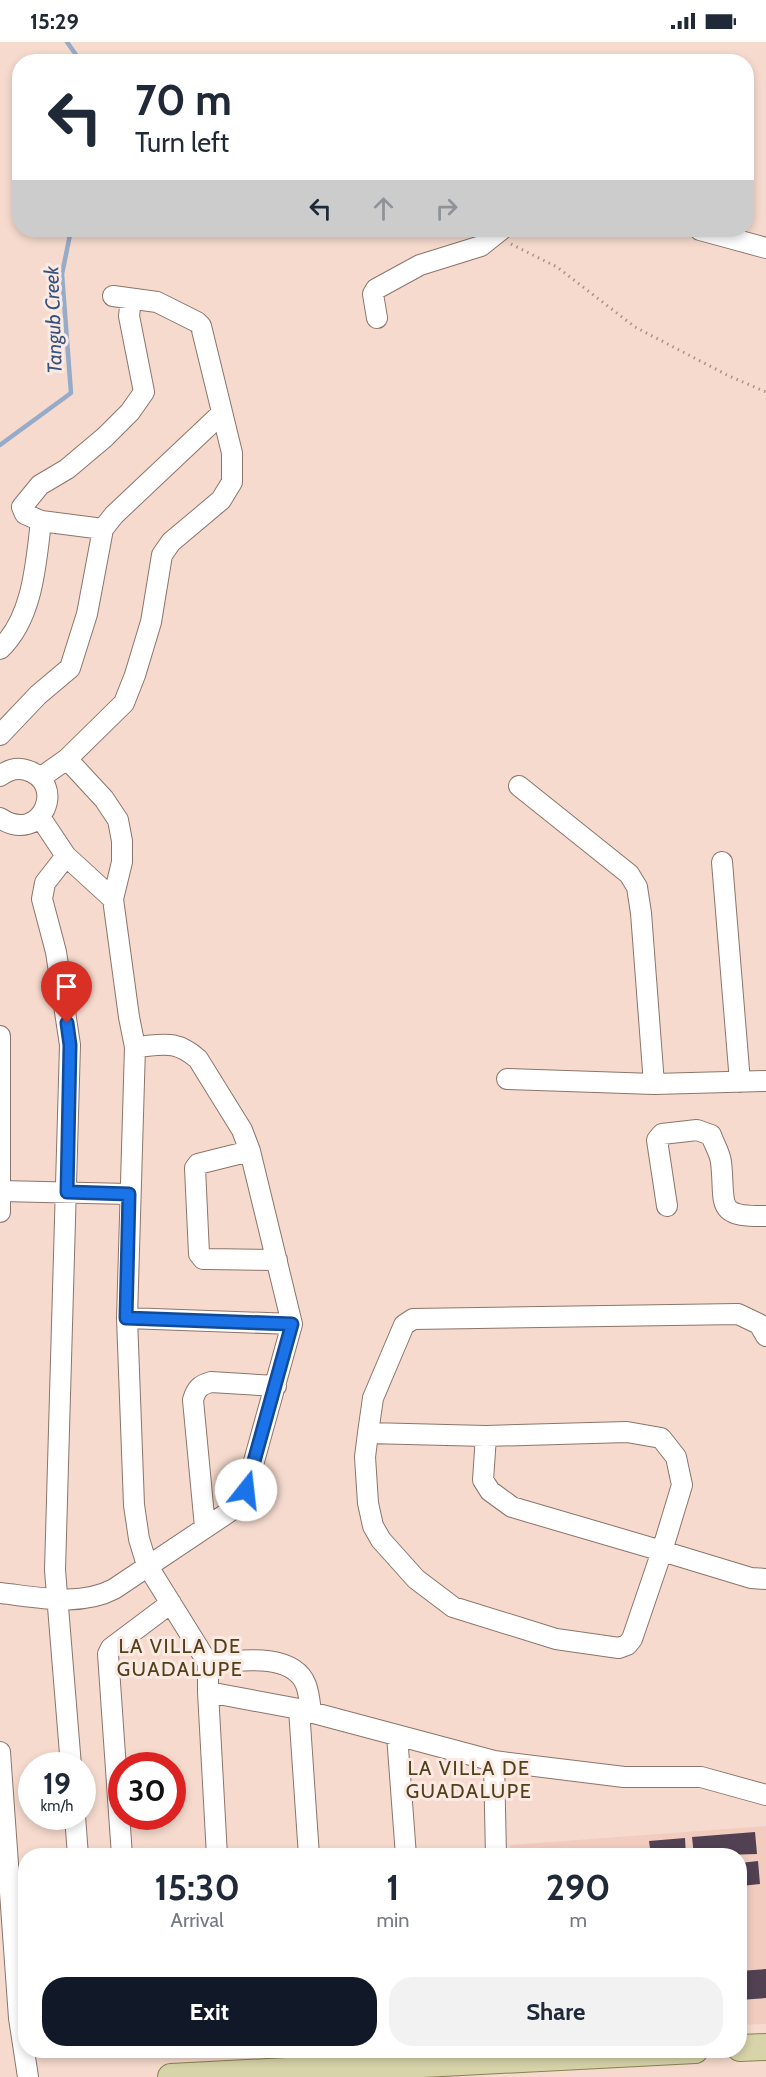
<!DOCTYPE html>
<style>
body{margin:0;font-family:Cabin,sans-serif;background:#f2f2f3;color:#1f2937;height:100vh;display:flex;flex-direction:column;font-size:22px;white-space:nowrap}
*{box-sizing:border-box;margin:0}
p{font-size:20px;color:#747a83}
.icon{flex:none;width:33px;height:33px;fill:none;stroke:currentColor;stroke-width:2;stroke-linecap:round;stroke-linejoin:round}
.map{position:relative;flex:1;overflow:hidden}
.panel{position:absolute;left:18px;top:1806px;width:729px;height:210px;display:flex;flex-direction:column;background:#fff;border-radius:24px;box-shadow:0 3px 9px #0003}
.panel>*{flex:none}
.top-card{position:absolute;left:12px;top:12px;width:742px;height:183px;border-radius:24px;box-shadow:0 3px 9px #0003;background:#fff;color:#1f2937;overflow:hidden}
.speed{position:absolute;left:18px;top:1710px;display:flex;gap:12px;font-size:30px;font-weight:700;text-align:center}
.speed>*{display:grid;place-content:center;width:78px;height:78px;border-radius:50%;background:#fff;box-shadow:0 3px 9px #0003;line-height:1}
.speed small{font-size:15px;font-weight:400}
.speed .limit{border:9px solid #d22;background:#fff;color:#111}
.pin{position:absolute;display:grid;place-items:center;width:51px;height:51px;color:#fff;margin:-62px -26px;border-radius:50% 50% 50% 0;rotate:-45deg;box-shadow:0 0 6px #0007}
.pin .icon{rotate:45deg}
.me{position:absolute;width:66px;margin:-33px;rotate:16deg;stroke-linejoin:round;filter:drop-shadow(0 0 4px #0008)}
.turn{display:flex;align-items:center;gap:21px;height:126px;padding:0 24px;font-size:27px}
.turn .icon{width:78px;height:78px;stroke-width:2.5}
.turn b{display:block;font-size:42px;line-height:51px}
.lanes{display:flex;align-items:center;height:57px;padding:0 24px;background:#0003;justify-content:center;gap:30px;direction:ltr}
.lanes .off{opacity:.35}
.eta{display:flex;justify-content:space-evenly;align-items:center;height:102px;text-align:center}
.eta b{font-size:36px;font-weight:800;line-height:42px}
.button{display:flex;gap:12px;margin-top:auto;padding:12px 24px}
.button a{flex:1;height:69px;border-radius:24px;background:#111827;color:#fff;font-size:24px;font-weight:800;line-height:69px;text-align:center}
.button a+a{background:#f2f2f3;color:#1f2937}
.status{display:flex;justify-content:space-between;align-items:center;height:42px;padding:0 30px;background:#fff;direction:ltr}
.status svg{height:16px;fill:currentColor}
.map>svg:first-child{display:block}
</style>
<div class="status"><b>15:29</b><svg viewBox="0 0 49 12"><path d="M0 12V9h3v3zM5 12V6h3v6zM10 12V3h3v9zM15 12V0h3v12zM26 1h20v11H26zM47 4h2v5h-2z"/></svg></div>
<div class="map">
<svg width="766" height="2035" viewBox="0 0 766 2035">
<rect width="100%" height="100%" fill="#f6dace"/>
<path fill="#f1ccbf" d="M766,1784V1982L740,1983V1814H510V1803Z"/>
<g fill="none" stroke-linecap="round" stroke-linejoin="round">
<path stroke="#96abc8" stroke-width="4.5" d="M67,0L81,20
M0,403L71,351L62,232L71,188"/>
</g>
<path fill="#514153" d="M755,1790L757,1812L694,1814L692,1795Z
M685,1796L686,1814H651L649,1799Z
M600,1808L601,1814H569L568,1809Z
M758,1819L760,1842L741,1844L740,1821Z
M766,1927V1956L740,1958V1929Z"/>
<g fill="none" stroke-linecap="round" stroke-linejoin="round">
<g stroke="#8d746a" stroke-width="22">
<path id="minor" d="M700,188L766,206
M377,276L373,252L376,247L420,223L481,204L501,188
M41,479L103,487
M0,607C33,576 36,521 41,479L25,472L22,465L40,443L67,427L105,395L130,370L144,350L129,274L131,257
M0,693L38,653L70,626L87,572L103,487L114,473L221,372
M67,717L104,757L118,778L122,799V820L113,857L129,975L135,1005L127,1276L134,1463L139,1497L147,1523L208,1621V1650L299,1667
M0,734C8,728 16,725 26,728C68,740 42,804 0,776
M40,736L67,717L124,661L135,633L151,580L162,513L171,500L221,458L232,440V411L201,284L197,280L157,260L113,254
M519,744L629,832L637,845L641,871L654,1042
M40,775L66,814L113,857
M66,814L45,841L42,857L56,910L70,1003L55,1528L71,1724
M722,820L740,1040
M0,994V1170
M507,1037L654,1042L766,1039
M250,1109L198,1122L195,1126L199,1212L203,1217H208L277,1218
M1,1149L129,1152
M667,1164L657,1098L662,1092L697,1088L711,1093C714,1102 720,1111 721,1120C726,1162 713,1175 766,1174
M127,1276L292,1282
M766,1294L759,1282L738,1272L413,1277L404,1283L373,1356L368,1391L486,1394L627,1390L661,1396L676,1415L682,1443L662,1509L751,1536L766,1537
M368,1391L365,1415L368,1461L373,1484L381,1498L416,1537L453,1565L556,1597L619,1606L627,1603L632,1597L662,1509L512,1465L490,1449L483,1438L486,1394
M205,1485L193,1358C196,1347 200,1343 211,1340L276,1344
M0,1551C37,1555 80,1565 114,1547L235,1466L246,1448L292,1282L250,1109L242,1088L198,1017C175,997 163,1003 135,1005
M208,1621C235,1619 293,1609 306,1643C309,1651 310,1662 311,1670
M208,1650L217,1814
M397,1693L406,1814
M0,1710L19,1976L28,2035
M494,1719L496,1814
M75,1774L78,1814
M122,1814L108,1612L111,1606L171,1561
M309,1814L299,1667L494,1719L624,1735H701L766,1753
M321,2008L322,2027"/>
</g>
<g stroke="#898352" stroke-width="28">
<path id="major" d="M740,2006L766,2005
M171,2035L695,2008"/>
</g>
<path stroke="#a9948a" stroke-width="3" stroke-dasharray="1.5 4.5" stroke-linecap="butt" d="M511,202L557,225L635,285L729,334L766,350"/>
<use href="#minor" stroke="#fff" stroke-width="20"/>
<use href="#major" stroke="#d7d4a9" stroke-width="26"/>
</g>
<g fill="none" stroke-linecap="round" stroke-linejoin="round">
<g stroke="#114b97" stroke-width="15">
<path id="route" d="M67,981L70,1003L67,1150L129,1152L126,1276L292,1282L246,1448"/>
</g>
<use href="#route" stroke="#1a73e8" stroke-width="10"/>
</g>
<g text-anchor="middle" stroke-width="6" stroke-linejoin="round" paint-order="stroke">
<g font-size="20" font-style="italic" fill="#36527d" stroke="#fbeae3">
<text transform="translate(53 278) rotate(-92)" y="7">Tangub Creek</text>
</g>
<g font-size="20" letter-spacing="1.5" fill="#503f18" stroke="#fbeae3">
<text x="180" y="1611">LA VILLA DE<tspan x="180" dy="23">GUADALUPE</tspan></text>
<text x="469" y="1733">LA VILLA DE<tspan x="469" dy="23">GUADALUPE</tspan></text>
</g>
</g>
</svg>
<div class="speed"><div>19<small>km/h</small></div><div class="limit">30</div></div>
<div class="pin" style="left:67px;top:981px;background:#d93025"><svg class="icon" aria-label="arrive" viewBox="0 0 24 24"><path d="M6 21V4h12l-3 4 3 4H6"/></svg></div>
<svg class="me" style="left:246px;top:1448px" viewBox="-20 -20 40 40"><circle r="19" fill="#fff"/><path d="M0-13L10 11 0 6-10 11z" fill="#1a73e8"/></svg>
<div class="top-card">
<div class="turn"><svg class="icon" aria-label="left" viewBox="0 0 24 24"><path d="M17 20v-9H6M10 6l-5 5 5 5"/></svg><div><b>70 m</b>Turn left</div></div>
<div class="lanes"><svg class="icon" aria-label="left" viewBox="0 0 24 24"><path d="M17 20v-9H6M10 6l-5 5 5 5"/></svg><svg class="icon off" aria-label="ahead" viewBox="0 0 24 24"><path d="M12 20V5M6 11l6-6 6 6"/></svg><svg class="icon off" aria-label="right" viewBox="0 0 24 24"><path d="M7 20v-9h11M14 6l5 5-5 5"/></svg></div>
</div>
<section class="panel">
<div class="eta">
<div><b>15:30</b><p>Arrival</p></div>
<div><b>1</b><p>min</p></div>
<div><b>290</b><p>m</p></div>
</div>
<div class="button"><a>Exit</a><a>Share</a></div>
</section>
</div>
